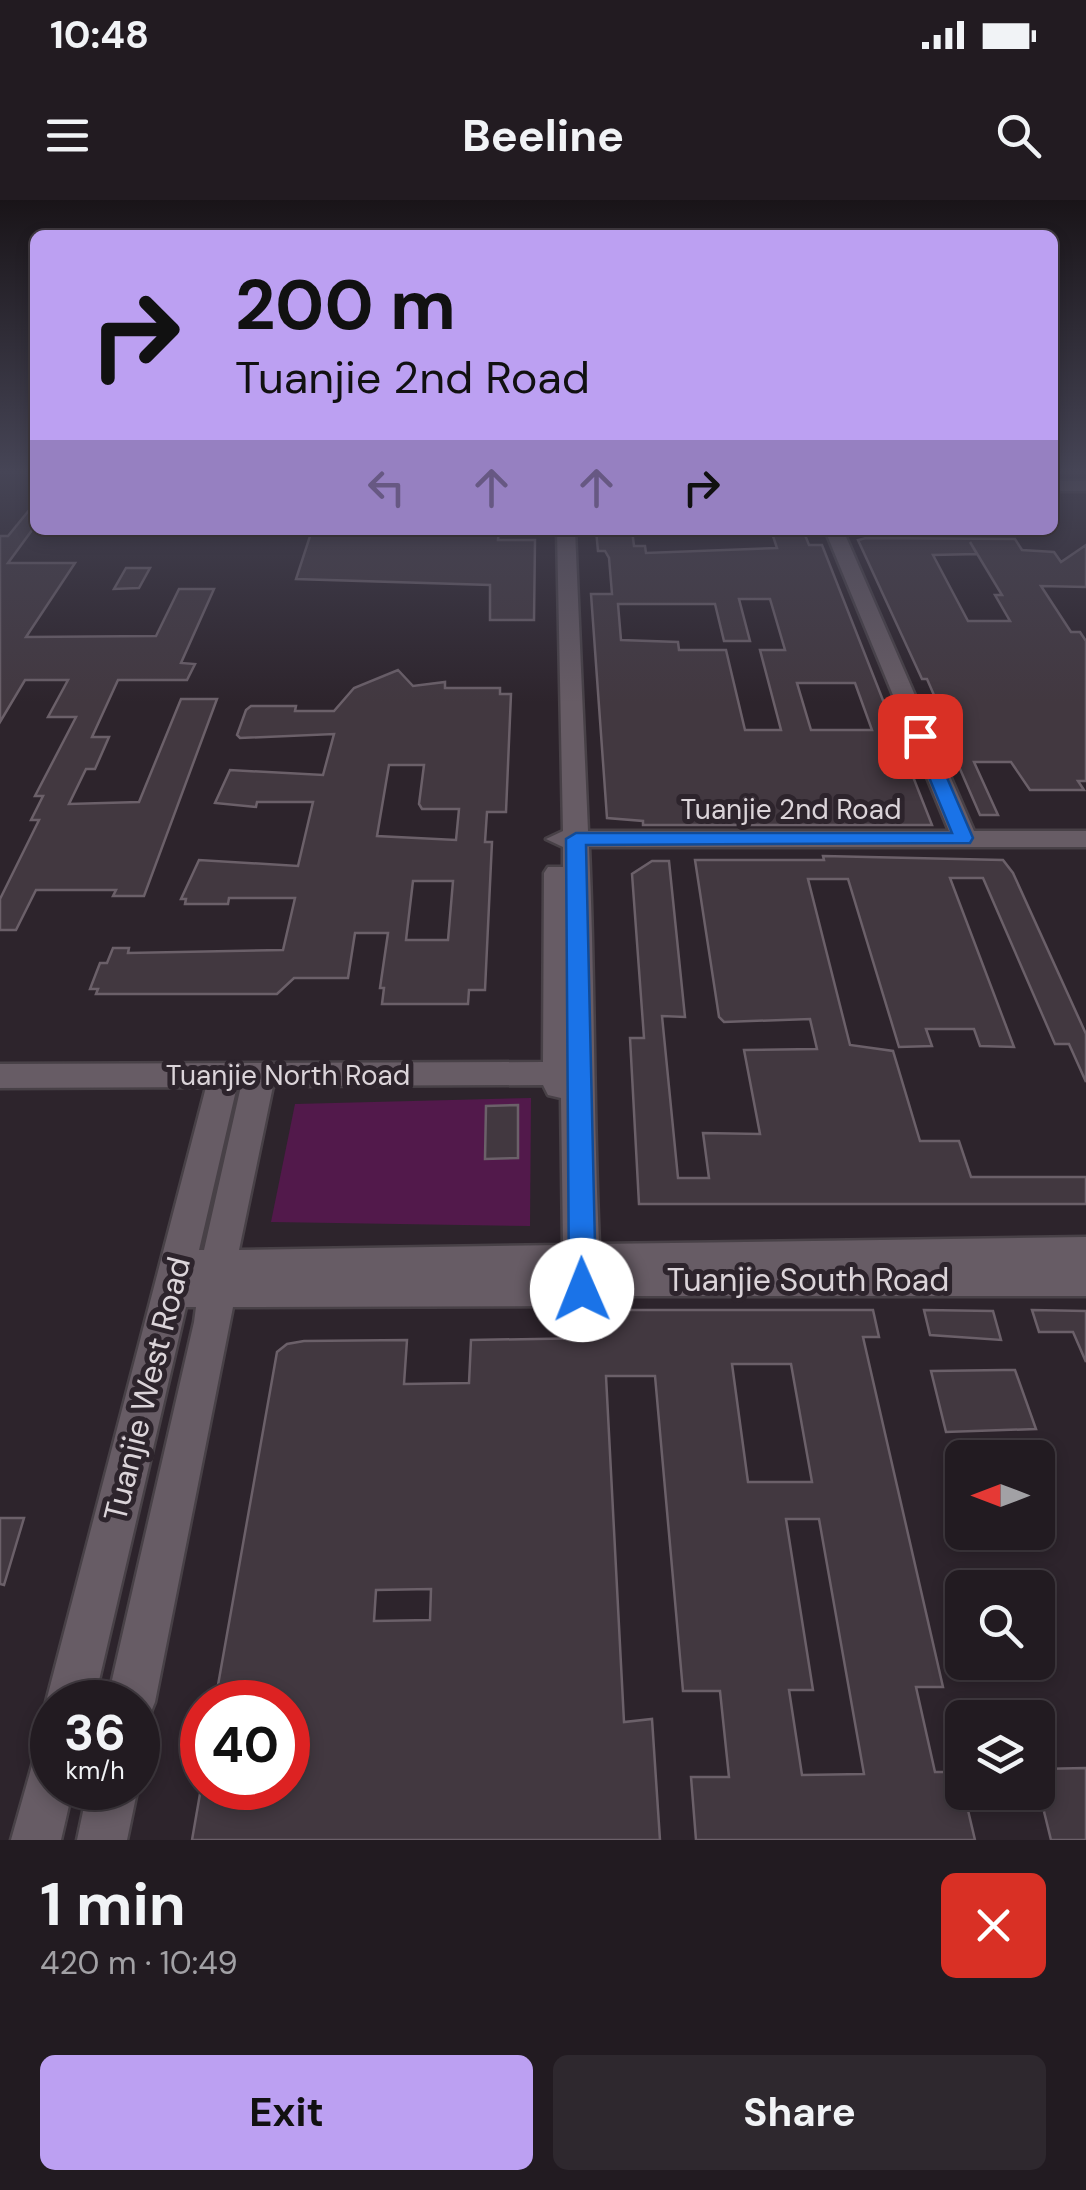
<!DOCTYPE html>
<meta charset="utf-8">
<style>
body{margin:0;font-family:"DM Sans",sans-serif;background:#2e282e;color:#f1f3f6;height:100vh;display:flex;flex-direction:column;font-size:38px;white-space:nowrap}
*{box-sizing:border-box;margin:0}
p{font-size:32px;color:#a2a1a5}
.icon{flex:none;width:55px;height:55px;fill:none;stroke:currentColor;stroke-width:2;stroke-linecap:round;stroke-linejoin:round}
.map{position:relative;height:1640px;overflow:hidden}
.panel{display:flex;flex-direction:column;background:#221b21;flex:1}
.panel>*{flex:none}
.guide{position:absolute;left:30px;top:30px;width:1028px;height:305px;border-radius:15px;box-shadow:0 5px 15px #0003,0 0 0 2px #3f393f;background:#bca0f2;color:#111;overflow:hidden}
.needle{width:65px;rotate:270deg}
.controls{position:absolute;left:945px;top:1240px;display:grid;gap:20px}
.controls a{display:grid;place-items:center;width:110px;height:110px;border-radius:15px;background:#221b21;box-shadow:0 5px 15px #0003,0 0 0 2px #3f393f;font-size:50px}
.speed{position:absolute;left:30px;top:1480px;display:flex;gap:20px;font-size:50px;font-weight:700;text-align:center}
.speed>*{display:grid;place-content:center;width:130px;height:130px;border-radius:50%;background:#221b21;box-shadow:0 5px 15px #0003,0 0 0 2px #3f393f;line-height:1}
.speed small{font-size:25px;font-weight:400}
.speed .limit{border:15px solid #d22;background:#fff;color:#111}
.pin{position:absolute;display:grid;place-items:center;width:85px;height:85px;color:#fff;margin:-42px;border-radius:20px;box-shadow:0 5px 15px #0006}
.me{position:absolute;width:110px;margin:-55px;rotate:359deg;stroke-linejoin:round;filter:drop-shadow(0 0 8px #0008)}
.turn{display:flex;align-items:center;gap:35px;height:210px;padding:0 40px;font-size:45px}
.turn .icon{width:130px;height:130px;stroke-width:2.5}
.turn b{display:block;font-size:70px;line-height:85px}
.lanes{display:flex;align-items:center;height:95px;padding:0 40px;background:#0003;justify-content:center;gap:50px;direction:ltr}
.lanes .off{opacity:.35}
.round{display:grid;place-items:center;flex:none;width:105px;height:105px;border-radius:15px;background:#2e282e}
.head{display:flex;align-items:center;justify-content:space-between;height:170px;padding:0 40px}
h1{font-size:60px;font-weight:700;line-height:75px}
.cta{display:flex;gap:20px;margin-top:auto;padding:20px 40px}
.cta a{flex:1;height:115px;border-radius:15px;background:#bca0f2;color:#111;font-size:40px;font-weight:700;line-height:115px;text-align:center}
.cta a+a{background:#2e282e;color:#f1f3f6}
.status{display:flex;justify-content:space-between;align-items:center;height:70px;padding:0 50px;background:#221b21;direction:ltr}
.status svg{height:28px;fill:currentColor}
header{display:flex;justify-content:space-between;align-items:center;height:130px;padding:0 40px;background:#221b21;font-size:45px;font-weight:700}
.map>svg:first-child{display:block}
</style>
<div class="status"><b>10:48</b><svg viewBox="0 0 49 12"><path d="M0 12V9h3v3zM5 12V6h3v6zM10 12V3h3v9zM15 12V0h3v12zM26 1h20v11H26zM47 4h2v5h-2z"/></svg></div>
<header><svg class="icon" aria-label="menu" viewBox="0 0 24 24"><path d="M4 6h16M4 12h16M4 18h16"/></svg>Beeline<svg class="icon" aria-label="search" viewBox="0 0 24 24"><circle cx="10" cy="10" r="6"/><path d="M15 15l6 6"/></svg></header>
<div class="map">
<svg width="1086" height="1640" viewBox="0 0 1086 1640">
<rect width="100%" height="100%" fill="#2d242c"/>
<path fill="#52194b" d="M531,898L530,1026L271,1022L295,904Z"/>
<path fill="#423840" stroke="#6b6069" stroke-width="2.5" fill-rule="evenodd" d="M35,303V326L8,363H75L26,437L156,436L179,389H214L181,463L195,464L187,480H118L92,537H109L95,569H86L69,604L139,602L181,499H217L144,696H113L116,690H36L16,730H0V699L39,620H31L43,596H35L76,517H48L68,480H25L0,522V336H8Z
M312,330H499L498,340H535L534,420H490V385L296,379Z
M596,330H632L634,346H645L646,353L777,348L771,330H803L809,345H822L932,625H643V621L607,618L591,394H612L609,358L605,351H598ZM739,399H770L785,450H760L781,530H745L726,450H679L678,442L621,440L618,404H715L724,441H750ZM797,483H855L872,530H811Z
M866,338L1015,339L1022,350L1054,352L1061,362L1086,345V387L1041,386L1071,432H1080L1086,441V581H1078L1084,590H1030L1011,562H974L998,615H980L937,516H943L927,479H922L858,340ZM970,342L1002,395H995L1010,421H968L933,355L977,354Z
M126,368H150L139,388L114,389Z
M398,470L413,486L445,482V488H500V494H511L506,612H487L485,642H492L485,790H469L468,804H382L384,788H380L388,733H355L348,778H294L277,794H96L98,789H90L100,763H107L113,748H129L128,753L283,750L295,698H229L228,704H185L186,699H181L199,660L298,666L313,602H257L256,607L215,603L230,570L323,575L334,534L240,538L237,535L246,510L251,506H296L295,511H334L354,488ZM389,565H424L419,604L422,609H459L456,640L377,636ZM413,681H453L448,740H406Z
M823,656L1003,660L1013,673L1086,834V882L1069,844H1055L983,678H950L1014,847L980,846L974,829H926L932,846L899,847L848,679H808L850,845L893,851L920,941H959L971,977H1086V1004H639L630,838H644L632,674L652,661H669L685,817L662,816L678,978H709L703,933L760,934L744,850L817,849L810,819L724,822L719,817L695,660H824Z
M518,905V958L485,959L486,906Z
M591,1110H873L879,1137H863L943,1487H916L935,1572H959L975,1640H696L691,1577H729L720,1491H683L655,1176H606L624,1522L652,1519L660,1640H192L201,1588H288V1502H215L277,1152L287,1144L304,1141L407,1140L404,1184L469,1183L471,1140L592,1138ZM732,1164H791L812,1282H748ZM786,1319H819L864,1574L802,1575L789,1490H813ZM431,1389L430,1420L374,1421L376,1390Z
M924,1110L993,1111L1001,1140L930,1135Z
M1032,1110L1086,1111V1162L1073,1132H1039Z
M1004,1170H1015L1036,1229L946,1232L931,1171Z
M0,1318H24L4,1385L0,1384Z
M1086,1568V1640H1051L1038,1587V1569Z"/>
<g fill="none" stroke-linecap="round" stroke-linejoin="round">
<g stroke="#484147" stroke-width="5">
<path id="minor" d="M1052,281H1086V291H1052Z
M557,330H575L588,631H949L825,330H843L974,631H1086V647H589C595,780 593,911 599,1044L1086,1037V1096H609L583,1106L233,1107L155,1502L148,1519L138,1523V1502H107L194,1122L196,1107H186L94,1502H52V1517L46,1502L206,887L0,888V864L543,862L544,673L548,667H563V647L546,639L563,631ZM543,885L548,895L561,898L563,1045L239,1050L273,886ZM237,886H241L204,1050H199Z
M52,1547V1588H73L61,1640H11L35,1555Z
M88,1588L138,1587L127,1640H77Z"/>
</g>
<use href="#minor" fill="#675c65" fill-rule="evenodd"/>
</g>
<linearGradient id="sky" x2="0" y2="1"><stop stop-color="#191418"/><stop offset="0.54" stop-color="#464556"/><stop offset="1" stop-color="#464556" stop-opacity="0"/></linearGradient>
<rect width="1086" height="503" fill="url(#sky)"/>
<path fill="#1a73e8" stroke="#114b97" stroke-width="2.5" d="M914,532L929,536L973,638L970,643L586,645L596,1090L592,1098L582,1102L573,1098L569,1090L566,639L576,633H952L912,536Z"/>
<g text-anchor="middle" stroke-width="10" stroke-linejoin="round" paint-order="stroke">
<g font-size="28" fill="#dbd4d9" stroke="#2d242c">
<text x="791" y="619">Tuanjie 2nd Road</text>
<text x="288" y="885">Tuanjie North Road</text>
</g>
<g font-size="32" fill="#dbd4d9" stroke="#2d242c">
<text x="808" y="1091">Tuanjie South Road</text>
<text transform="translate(147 1189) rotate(-76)" y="11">Tuanjie West Road</text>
</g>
</g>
</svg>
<div class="controls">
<a><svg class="needle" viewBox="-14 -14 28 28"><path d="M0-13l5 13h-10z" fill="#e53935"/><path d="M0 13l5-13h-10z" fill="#a2a1a5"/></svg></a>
<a><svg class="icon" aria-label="search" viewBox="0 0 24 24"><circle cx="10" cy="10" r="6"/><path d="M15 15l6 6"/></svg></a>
<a><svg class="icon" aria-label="layers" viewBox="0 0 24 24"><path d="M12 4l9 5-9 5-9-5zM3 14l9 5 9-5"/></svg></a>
</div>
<div class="speed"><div>36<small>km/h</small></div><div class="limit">40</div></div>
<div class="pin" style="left:920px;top:536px;background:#d93025"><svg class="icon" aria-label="arrive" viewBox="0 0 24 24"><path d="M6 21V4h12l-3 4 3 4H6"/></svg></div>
<svg class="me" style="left:582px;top:1090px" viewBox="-20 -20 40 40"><circle r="19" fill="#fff"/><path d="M0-13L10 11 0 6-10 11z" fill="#1a73e8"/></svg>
<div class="guide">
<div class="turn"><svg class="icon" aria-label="right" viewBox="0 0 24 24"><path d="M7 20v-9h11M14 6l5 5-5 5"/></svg><div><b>200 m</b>Tuanjie 2nd Road</div></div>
<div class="lanes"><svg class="icon off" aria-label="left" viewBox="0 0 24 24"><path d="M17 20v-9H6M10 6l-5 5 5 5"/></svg><svg class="icon off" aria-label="ahead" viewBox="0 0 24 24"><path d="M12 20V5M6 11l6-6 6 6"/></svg><svg class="icon off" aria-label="ahead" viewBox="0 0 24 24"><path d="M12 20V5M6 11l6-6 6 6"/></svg><svg class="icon" aria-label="right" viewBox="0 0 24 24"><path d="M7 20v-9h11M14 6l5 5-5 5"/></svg></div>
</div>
</div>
<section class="panel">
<div class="head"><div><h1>1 min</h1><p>420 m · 10:49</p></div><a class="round" style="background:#d93025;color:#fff"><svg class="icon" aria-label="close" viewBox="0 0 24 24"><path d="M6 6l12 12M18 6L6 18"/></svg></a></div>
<div class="cta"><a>Exit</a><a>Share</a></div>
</section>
